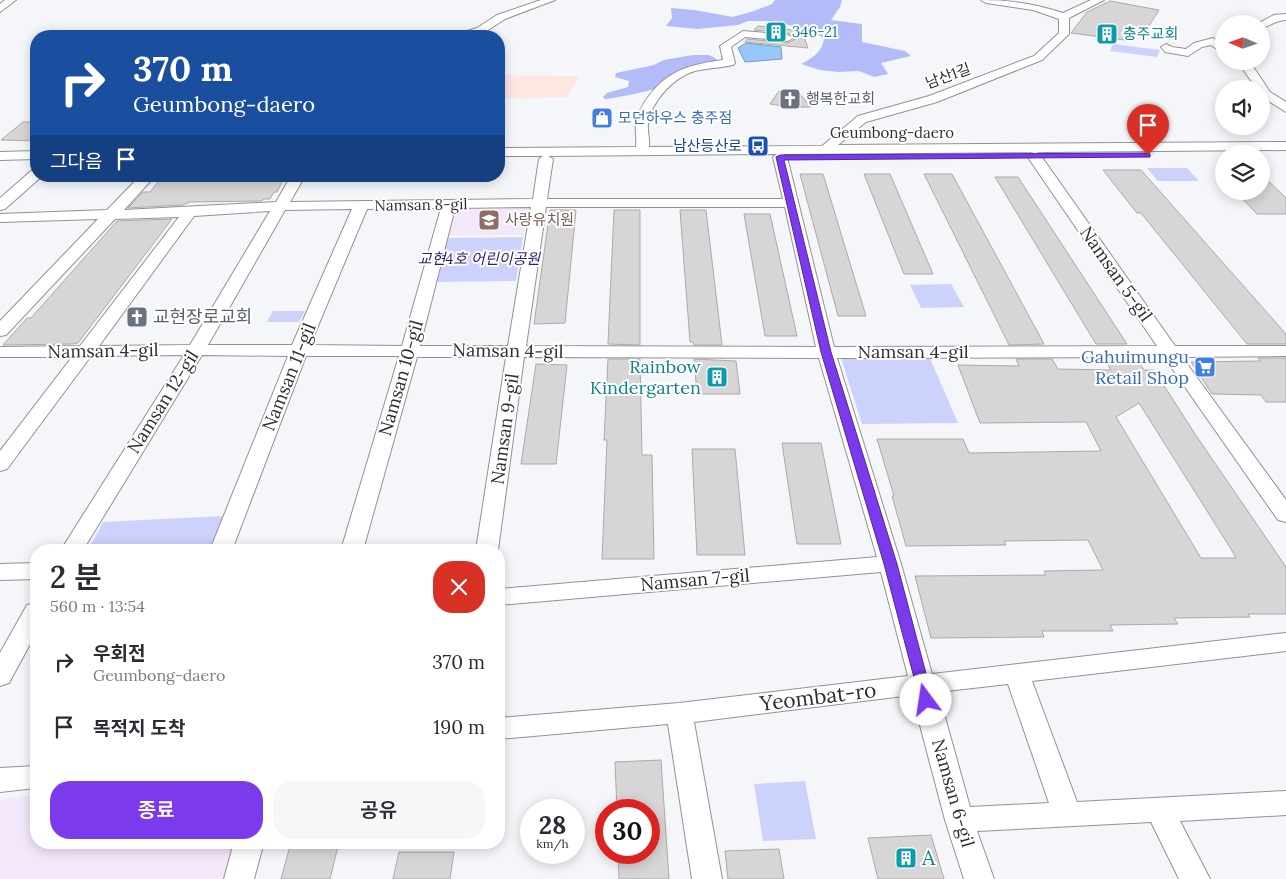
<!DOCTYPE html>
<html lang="ko">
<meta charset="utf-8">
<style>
body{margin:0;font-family:Lora,"Noto Sans KR",serif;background:#f7f7f7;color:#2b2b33;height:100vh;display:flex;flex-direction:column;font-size:19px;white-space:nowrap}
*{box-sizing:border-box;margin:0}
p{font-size:16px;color:#7c7c81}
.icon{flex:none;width:28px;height:28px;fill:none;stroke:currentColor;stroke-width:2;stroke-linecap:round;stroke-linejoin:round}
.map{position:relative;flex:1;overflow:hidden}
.details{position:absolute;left:30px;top:544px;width:475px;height:305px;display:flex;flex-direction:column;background:#fff;border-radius:20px;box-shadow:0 2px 12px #0003}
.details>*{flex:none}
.banner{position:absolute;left:30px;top:30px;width:475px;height:152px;border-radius:20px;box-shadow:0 2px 12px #0003;background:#1a4fa0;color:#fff;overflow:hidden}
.needle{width:32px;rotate:272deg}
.controls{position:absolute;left:1215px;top:15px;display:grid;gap:10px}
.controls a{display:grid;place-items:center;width:55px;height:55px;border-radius:50%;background:#fff;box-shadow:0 2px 12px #0003;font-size:25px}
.speed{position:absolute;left:520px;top:799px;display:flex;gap:10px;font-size:25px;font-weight:700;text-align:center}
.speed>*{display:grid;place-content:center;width:65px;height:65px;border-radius:50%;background:#fff;box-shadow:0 2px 12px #0003;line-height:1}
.speed small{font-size:12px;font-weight:400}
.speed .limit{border:8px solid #d22;background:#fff;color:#111}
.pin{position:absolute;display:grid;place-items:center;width:42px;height:42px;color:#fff;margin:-51px -21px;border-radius:50% 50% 50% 0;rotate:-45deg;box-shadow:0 0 5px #0007}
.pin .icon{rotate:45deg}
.me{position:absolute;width:55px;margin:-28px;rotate:346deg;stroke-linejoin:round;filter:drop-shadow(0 0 4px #0008)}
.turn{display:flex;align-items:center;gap:18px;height:105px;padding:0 20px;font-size:22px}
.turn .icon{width:65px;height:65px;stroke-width:2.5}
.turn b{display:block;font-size:35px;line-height:42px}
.then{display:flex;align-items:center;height:48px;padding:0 20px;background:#0003;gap:10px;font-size:19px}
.round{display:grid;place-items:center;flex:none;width:52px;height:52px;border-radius:20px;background:#f7f7f7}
.overview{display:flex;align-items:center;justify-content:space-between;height:85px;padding:0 20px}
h1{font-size:30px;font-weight:600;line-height:38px}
.cta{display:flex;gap:10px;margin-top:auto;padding:10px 20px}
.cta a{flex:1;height:58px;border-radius:20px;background:#7c3aed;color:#fff;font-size:20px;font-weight:600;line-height:58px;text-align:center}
.cta a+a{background:#f7f7f7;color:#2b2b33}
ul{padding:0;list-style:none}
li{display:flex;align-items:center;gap:15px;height:65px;padding:0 20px}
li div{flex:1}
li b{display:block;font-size:19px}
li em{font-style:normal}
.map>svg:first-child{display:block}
</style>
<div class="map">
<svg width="1286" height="879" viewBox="0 0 1286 879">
<rect width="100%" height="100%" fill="#f5f6f9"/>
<path fill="#fce7e2" d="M499,75L559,76H579L567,97L499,99Z"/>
<path fill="#f3e7fb" d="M529,205L524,235H446L455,206Z
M36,795V842L234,843L223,879H0V799Z"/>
<path fill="#cdd2fd" d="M1113,44L1160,50L1157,57L1110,51Z
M1147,168H1187L1199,181H1158Z
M523,237L516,281L435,282L447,238Z
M951,284L964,307L921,308L910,285Z
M273,311H305L299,322H267Z
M929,356L958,423L862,424L841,358Z
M224,516L210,550H88L103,522Z
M805,781L816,839L763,841L754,784Z"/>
<path fill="#b4bbf9" d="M775,0H842L840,7L831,20L862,24V42L905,51L911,56L881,63L888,74L874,77L859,71L838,72L820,70L801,64C813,58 823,51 824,38L808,30L774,21H748L738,25L697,29L666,26L672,18L671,8L694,10L733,17L754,11L772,4Z
M693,55H709L715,58L717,60C707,67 694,66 683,70C668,74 668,81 658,88C654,90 612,99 605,99L603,97L607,93L628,87L629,81L615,77L616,73L654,65L664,60Z"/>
<path fill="#97c6fa" stroke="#7899bd" d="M746,43L781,47L782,59L745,62L738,48Z"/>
<path fill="#d8d5d6" stroke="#ada9aa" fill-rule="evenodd" d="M1110,1L1159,10L1147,29L1132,41L1071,33L1087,12Z
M758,26L802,31L808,48L745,42L747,39L788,43L795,39L788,33L754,30Z
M779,91L798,92L811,107H792L770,104Z
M23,122H36V141L1,140Z
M1103,170H1141L1286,334V344H1247L1141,213H1137Z
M800,174H823L866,316H838Z
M864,174H890L933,274H904Z
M924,174H952L1044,344L1009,345Z
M1261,174L1286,198V214H1257L1235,191H1261Z
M163,176H285L277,192H274L270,199H264L262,201L190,202L183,205L128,208L143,192H150Z
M995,177H1018L1127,344H1096Z
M550,210H576L565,323L534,324Z
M614,210H640V345L608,344Z
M680,210H706L722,345H694L693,342H690Z
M744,214H770L797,336H765Z
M172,219L78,343L73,344L3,345L27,318H31L117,221Z
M1258,358H1286V402H1266L1261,395L1212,394L1191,362L1260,361Z
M608,359H640L642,455H652L654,559H602L607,440H604Z
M694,359L736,361L740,394H697Z
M1016,359H1052L1058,369L1111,370L1105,359H1137L1144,370H1154L1195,434L1286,567V614H1248L1250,617L1174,618L1178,624L1110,625L1113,631H1042L1044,637L931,638L915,576L1046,575L1044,571L1103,570L1088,540L1004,541L1006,545L906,546L892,496H894L877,439H963L969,453L1101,451L1086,422L980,423L958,365L1019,366ZM1139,403L1231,549L1236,558H1201L1116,417Z
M536,364L567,365L556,464H521Z
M782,443H821L841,544H797Z
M692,449H735L745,555H697Z
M661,760L669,879H619L618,852H649V810H617L615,762Z
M931,835L944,879H878L868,838Z
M291,842H339L330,879H281Z
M779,849L784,879H728L725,851Z
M399,852H454L450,879H393Z"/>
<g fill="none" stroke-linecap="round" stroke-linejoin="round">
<g stroke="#929295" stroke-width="2">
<path id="minor" d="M5,0H16L0,12V4Z
M541,0H555L505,19L485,32L471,36H456L457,34L477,28L497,15Z
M981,0C1010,0 1036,4 1063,13L1091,0H1104L1069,18V34L1042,60L937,102L866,122L838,145L1286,142V150L783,154L787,157L834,347L1157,346L1027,156L1034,152L1039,153L1175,346H1286V356L1182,357L1286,500V522L1278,520L1164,357L837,358L901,564L932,674L1286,633V651L1032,681L1077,802L1286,791V815L1180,821L1210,879H1179L1151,822L977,831L994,879H964L945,820L912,695L694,722L722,879H692L668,724L499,739V718L679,703L908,676L881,572L499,605V589L877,557L819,358L524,357L498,550H476L506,357H417L363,550H341L399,356H306L232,550H210L288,356L202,355L83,550H61L184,355L91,356L7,469L0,471V451L72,357H0V347L80,346L179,217L115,219L6,335L0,336V321L98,219L0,222V214L107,210L140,176H155L124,210L276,202L291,176H305L290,202L533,199L539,159L543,156H499V148L636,147C637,139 635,131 636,124C637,113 643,104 649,96C668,70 692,64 723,60L720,46L743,31L788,35L793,38L788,41L745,37L731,47L735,63L733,65C720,68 707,68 695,71C674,77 651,101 648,124C647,131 650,139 649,147L822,146L858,116L929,96L1034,56L1059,33V19L1033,10L986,3ZM777,154L773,157L783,199H547L553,159L548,156ZM531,207L508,346H420L455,208ZM546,207H785L816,347L526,346ZM441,208L402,346L310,345L367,209ZM352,209L292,345H208L285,210ZM270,211L190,345L99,346L194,216ZM1008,684L1049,803L970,807L938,692Z
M1286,14V20C1277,20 1270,26 1261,28V24H1257L1274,15Z
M1213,38L1224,45V54L1211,45L1202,47L1188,56L1165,52L1161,47L1166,44L1172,47L1186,49L1194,43Z
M1237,61L1250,62L1270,92L1286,102V112L1262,97L1261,89H1257Z
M36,151V159L0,160V152Z
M36,170V176L41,177L5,209L0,210V198L31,171Z
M36,563V579L0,580V564Z
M36,603V633L9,683L0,686V653L27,605Z
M36,766V788L0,792V768Z
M234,842H264L254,879H224Z"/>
</g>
<use href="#minor" fill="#fff" fill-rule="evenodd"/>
</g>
<path fill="#7c3aed" stroke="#51269a" d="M1148,153L1150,154V157L784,160L831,352L897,564L933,700L931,704L926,706L921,704L884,564L821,352L776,157L780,155Z"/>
<defs>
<g id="building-square" transform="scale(1.125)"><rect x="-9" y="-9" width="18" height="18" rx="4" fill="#0f9aa8" stroke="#fff"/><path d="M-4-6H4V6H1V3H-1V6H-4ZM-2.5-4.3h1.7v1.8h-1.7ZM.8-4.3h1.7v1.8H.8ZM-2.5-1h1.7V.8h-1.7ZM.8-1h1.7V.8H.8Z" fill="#fff"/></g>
<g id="church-square" transform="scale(1.125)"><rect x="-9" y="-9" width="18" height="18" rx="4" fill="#6b7280" stroke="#fff"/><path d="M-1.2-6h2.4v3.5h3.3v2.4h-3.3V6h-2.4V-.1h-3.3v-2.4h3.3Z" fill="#fff"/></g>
<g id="shop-square" transform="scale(1.125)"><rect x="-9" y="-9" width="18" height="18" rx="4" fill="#3f7fe0" stroke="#fff"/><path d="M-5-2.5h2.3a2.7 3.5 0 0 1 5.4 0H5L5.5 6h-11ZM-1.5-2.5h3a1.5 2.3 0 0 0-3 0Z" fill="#fff"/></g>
<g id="bus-square" transform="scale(1.125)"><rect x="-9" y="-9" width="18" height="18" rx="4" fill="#1a4fb4" stroke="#fff"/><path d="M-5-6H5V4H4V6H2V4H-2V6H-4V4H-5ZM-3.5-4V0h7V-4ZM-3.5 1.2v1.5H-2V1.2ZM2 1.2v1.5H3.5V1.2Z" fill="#fff"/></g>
<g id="school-square" transform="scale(1.125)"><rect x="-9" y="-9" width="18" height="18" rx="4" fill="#8d6e63" stroke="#fff"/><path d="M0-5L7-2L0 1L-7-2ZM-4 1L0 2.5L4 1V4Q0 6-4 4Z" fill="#fff"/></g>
<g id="supermarket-square" transform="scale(1.125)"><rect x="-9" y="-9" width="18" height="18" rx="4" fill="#3f7fe0" stroke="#fff"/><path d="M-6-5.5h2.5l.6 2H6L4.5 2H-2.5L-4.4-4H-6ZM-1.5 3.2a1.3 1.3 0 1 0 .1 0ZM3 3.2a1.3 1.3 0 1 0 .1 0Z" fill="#fff"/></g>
</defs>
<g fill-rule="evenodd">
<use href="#building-square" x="776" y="32"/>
<use href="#building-square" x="1107" y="34"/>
<use href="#church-square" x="790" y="99"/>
<use href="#shop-square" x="602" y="118"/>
<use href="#bus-square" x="758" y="146"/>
<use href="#school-square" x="489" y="220"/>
<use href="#church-square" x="137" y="317"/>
<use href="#supermarket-square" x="1205" y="367"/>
<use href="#building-square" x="717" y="377"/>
<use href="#building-square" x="906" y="858"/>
</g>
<g text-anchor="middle" stroke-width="4" stroke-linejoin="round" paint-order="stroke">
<g font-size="15" fill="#0d838f" stroke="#fff" text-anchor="start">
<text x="792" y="37">346-21</text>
<text x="1123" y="39">충주교회</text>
</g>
<g font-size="15" fill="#2f2f30" stroke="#fff">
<text transform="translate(948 76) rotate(-20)" y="5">남산1길</text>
<text x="892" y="138">Geumbong-daero</text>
<text transform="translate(421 205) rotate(-1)" y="5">Namsan 8-gil</text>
</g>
<g font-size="15" fill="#5b616d" stroke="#fff" text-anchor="start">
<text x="806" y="104">행복한교회</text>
</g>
<g font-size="15" fill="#366cbe" stroke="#fff" text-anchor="start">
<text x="618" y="123">모던하우스 충주점</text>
</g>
<g font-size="15" fill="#164399" stroke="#fff" text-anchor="end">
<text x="742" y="151">남산등산로</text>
</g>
<g font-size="15" fill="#785e54" stroke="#fff" text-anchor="start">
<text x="505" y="225">사랑유치원</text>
</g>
<g font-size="15" font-style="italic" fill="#291f76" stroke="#fff">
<text x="479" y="264">교현4호 어린이공원</text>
</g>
<g font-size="18" fill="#2f2f30" stroke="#fff">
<text transform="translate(1116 274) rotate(55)" y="6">Namsan 5-gil</text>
<text transform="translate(103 351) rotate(-1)" y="6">Namsan 4-gil</text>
<text transform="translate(508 351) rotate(1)" y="6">Namsan 4-gil</text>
<text x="913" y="358">Namsan 4-gil</text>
<text transform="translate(289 377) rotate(-68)" y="6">Namsan 11-gil</text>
<text transform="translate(401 378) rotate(-74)" y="6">Namsan 10-gil</text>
<text transform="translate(163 402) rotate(-58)" y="6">Namsan 12-gil</text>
<text transform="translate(505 429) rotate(-82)" y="6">Namsan 9-gil</text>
<text transform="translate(695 580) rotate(-5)" y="6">Namsan 7-gil</text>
<text transform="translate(953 793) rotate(74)" y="6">Namsan 6-gil</text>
</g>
<g font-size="18" fill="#5b616d" stroke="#fff" text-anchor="start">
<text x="153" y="323">교현장로교회</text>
</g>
<g font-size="18" fill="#366cbe" stroke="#fff" text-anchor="end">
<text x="1189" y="363">Gahuimungu<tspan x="1189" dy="21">Retail Shop</tspan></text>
</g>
<g font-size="18" fill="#0d838f" stroke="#fff" text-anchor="end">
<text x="701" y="373">Rainbow<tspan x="701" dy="21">Kindergarten</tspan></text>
</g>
<g font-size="21" fill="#2f2f30" stroke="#fff">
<text transform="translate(818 697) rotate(-7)" y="7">Yeombat-ro</text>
</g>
<g font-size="21" fill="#0d838f" stroke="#fff" text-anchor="start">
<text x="922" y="865">A</text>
</g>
</g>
</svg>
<div class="controls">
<a><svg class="needle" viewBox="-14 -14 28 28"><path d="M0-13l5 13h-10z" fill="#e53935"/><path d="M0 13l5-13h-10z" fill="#7c7c81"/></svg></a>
<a><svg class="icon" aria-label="sound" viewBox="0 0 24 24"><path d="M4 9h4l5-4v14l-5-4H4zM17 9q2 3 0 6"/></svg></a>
<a><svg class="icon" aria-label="layers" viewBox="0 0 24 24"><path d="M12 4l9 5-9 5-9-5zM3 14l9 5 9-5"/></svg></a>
</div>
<div class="speed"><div>28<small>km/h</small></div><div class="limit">30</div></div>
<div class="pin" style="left:1148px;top:155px;background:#d93025"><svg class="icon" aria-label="arrive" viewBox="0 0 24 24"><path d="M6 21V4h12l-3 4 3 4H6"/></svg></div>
<svg class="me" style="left:926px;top:700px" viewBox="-20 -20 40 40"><circle r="19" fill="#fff"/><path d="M0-13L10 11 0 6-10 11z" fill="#7c3aed"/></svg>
<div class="banner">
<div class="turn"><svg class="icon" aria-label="right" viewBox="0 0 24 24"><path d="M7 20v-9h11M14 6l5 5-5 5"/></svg><div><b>370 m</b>Geumbong-daero</div></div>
<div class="then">그다음<svg class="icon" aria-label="arrive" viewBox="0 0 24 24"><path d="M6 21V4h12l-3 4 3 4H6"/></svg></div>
</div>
<section class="details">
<div class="overview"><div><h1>2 분</h1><p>560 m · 13:54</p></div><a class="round" style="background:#d93025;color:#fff"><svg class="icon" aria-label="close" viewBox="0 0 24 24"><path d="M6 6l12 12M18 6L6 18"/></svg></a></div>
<ul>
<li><svg class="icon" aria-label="right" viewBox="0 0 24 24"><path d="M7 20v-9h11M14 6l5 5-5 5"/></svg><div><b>우회전</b><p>Geumbong-daero</p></div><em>370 m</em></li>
<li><svg class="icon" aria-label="arrive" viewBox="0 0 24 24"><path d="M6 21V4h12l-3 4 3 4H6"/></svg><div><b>목적지 도착</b></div><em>190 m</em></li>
</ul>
<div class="cta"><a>종료</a><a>공유</a></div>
</section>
</div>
